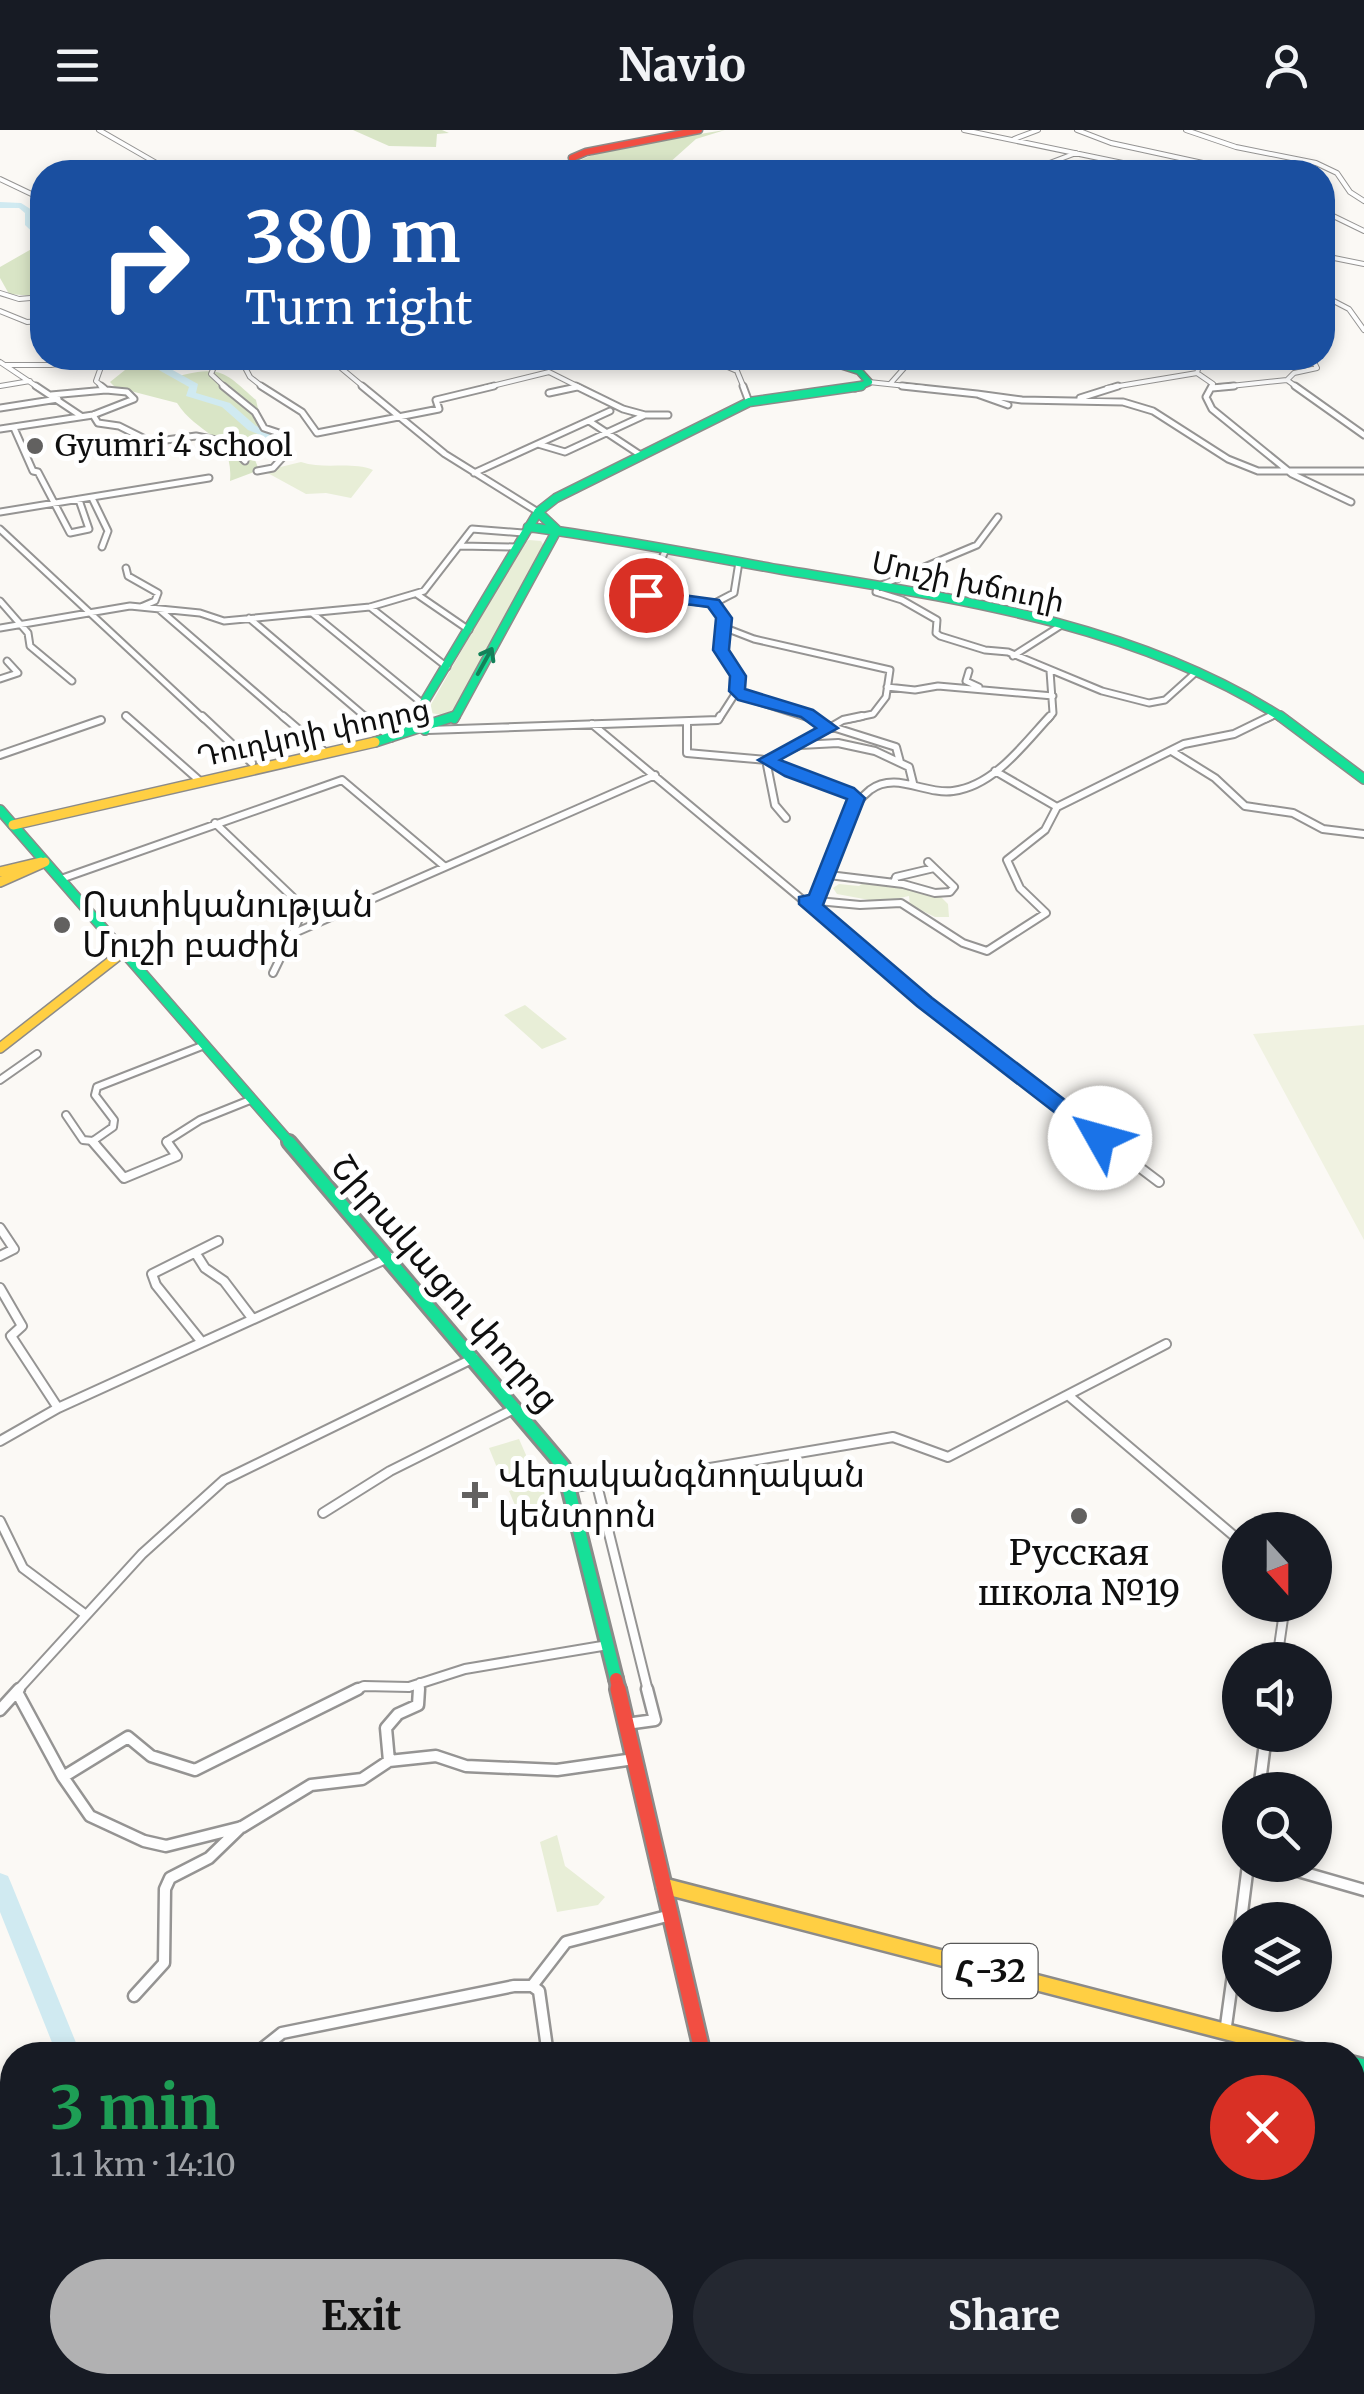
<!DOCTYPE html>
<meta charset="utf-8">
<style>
body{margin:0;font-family:Merriweather,"Noto Sans Armenian",serif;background:#242831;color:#f1f3f6;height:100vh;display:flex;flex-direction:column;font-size:38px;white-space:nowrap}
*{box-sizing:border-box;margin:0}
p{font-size:32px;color:#9ea1a6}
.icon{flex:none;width:55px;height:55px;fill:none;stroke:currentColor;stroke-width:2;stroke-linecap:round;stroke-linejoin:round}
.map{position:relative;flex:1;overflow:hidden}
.side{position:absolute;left:0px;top:1912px;width:1365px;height:352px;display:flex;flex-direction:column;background:#171b24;border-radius:40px 40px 0 0;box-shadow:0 5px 15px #0003}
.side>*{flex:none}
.guide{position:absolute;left:30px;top:30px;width:1305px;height:210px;border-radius:40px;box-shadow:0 5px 15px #0003;background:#1a4fa0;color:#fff;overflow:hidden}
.needle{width:65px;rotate:159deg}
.fabs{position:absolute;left:1222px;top:1382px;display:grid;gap:20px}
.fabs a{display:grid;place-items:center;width:110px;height:110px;border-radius:50%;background:#171b24;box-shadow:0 5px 15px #0003;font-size:50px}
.pin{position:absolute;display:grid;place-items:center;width:85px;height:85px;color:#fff;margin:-42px;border:5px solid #fff;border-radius:50%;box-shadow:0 2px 10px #0007}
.me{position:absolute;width:110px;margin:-55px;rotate:308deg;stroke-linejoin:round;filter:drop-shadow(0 0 8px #0008)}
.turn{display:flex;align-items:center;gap:35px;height:210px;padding:0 50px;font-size:45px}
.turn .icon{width:130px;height:130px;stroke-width:2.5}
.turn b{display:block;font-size:70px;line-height:85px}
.round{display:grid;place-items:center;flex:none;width:105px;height:105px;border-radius:52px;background:#242831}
.summary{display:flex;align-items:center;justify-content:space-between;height:170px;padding:0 50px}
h1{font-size:60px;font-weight:700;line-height:75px;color:#1e9e55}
.action{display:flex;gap:20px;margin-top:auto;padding:20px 50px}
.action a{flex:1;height:115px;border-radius:60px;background:#b1b1b2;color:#111;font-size:40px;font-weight:700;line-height:115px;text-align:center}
.action a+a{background:#242831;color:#f1f3f6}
header{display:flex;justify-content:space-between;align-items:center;height:130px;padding:0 50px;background:#171b24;font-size:45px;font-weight:700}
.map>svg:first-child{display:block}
</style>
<header><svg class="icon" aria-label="menu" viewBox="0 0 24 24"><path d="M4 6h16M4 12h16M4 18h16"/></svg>Navio<svg class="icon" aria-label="person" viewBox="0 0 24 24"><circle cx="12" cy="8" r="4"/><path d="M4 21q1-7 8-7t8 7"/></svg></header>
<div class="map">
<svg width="1364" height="2264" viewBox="0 0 1364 2264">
<rect width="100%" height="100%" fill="#fbf9f5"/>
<path fill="#e8eed7" d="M301,332C325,340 351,331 373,340L351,368L326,363L306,364L264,341Z
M529,410L541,411L544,416L453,580L442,585L431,583L429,578L522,414Z
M865,751L938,764L948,774L949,787H935L910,775L909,766L880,772L837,764L833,758L839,754L859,756Z
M525,875L567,909L542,919L504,885Z
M519,1309L533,1341L502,1350L489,1318Z
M540,1352L554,1385L523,1394L509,1361Z
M557,1705L565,1736L605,1767L598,1775L557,1782L540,1712Z"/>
<path fill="#d9e5c6" d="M353,0H442L449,3L437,4L436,17L389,16Z
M725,0L696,9L668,34V42H607L583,38L580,30L611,18Z
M42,113V162L34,166L9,164L0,148V137Z
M122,228H150C175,261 183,237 216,242C230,244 245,261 256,270L261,292L275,311L255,330L259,340L230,351C234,304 198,306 177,273L115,257L110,252L125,240Z"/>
<path fill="#f0f2e1" d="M1364,895V1110L1253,904Z"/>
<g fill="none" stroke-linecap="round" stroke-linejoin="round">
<path fill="#d0eaf1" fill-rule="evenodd" d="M0,72L21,73L32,80L33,95L42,104V111L25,95V83L19,78H0Z
M155,228H166L173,233V237L169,238L198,254L196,263L230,273L256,296L272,302L273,317H265L263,306L248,300L222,277L186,266L189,257L157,239V235L162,234Z
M0,1743L8,1746L11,1753L81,1925H57L0,1782Z
M178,2252H206L211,2264H183Z"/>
<g stroke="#959493" stroke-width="6">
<path id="street-far4" d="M99,0L172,42
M964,0L1166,42
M1077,0L1111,13L1244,42
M1186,0L1236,17L1316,33L1337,43L1350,62L1364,71
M1014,9L1038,0
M1026,42L1076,23
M0,49L42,69
M1327,83L1364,101
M1329,127L1364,134
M0,163L19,169L42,167
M1322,165L1349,179L1364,200
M0,181L27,192L42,191
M42,207V218
M218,228L211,244L226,258
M240,228L250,247L264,258
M329,228L365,258
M1189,228L1199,236L1197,243L1213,254L1211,258
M0,232L39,258
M716,232L737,241L744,258
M6,235H51L93,228L101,237L96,251L104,258
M869,252L925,258
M890,254L913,228
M0,256L30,251
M484,258L549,242L581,258
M571,258L577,257
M1107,258L1197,243
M1212,258L1287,250
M1298,258L1287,250L1294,243L1317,238L1312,228"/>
</g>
<g stroke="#959493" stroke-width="9">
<path id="street-far3" d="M36,256L81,286
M223,256L255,282L264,298L279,303L283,327L273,338L257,341
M261,256L302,282L317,303L439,279L436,270L494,256
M362,256L445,324L538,382
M576,256L623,279L645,285
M743,256L749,272
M902,256L977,264L1008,275
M1212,256L1206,267L1212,279L1292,344L1351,372
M1295,256L1364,305
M1212,258L1234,256
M549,263L577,257
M977,264L1022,270L1123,272L1153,281L1228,329L1258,341H1364
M51,265L106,260L101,256
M1080,268L1118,256
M0,278L58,269
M93,285L98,293L119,296L151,312L196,306L226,312L245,331
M589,291L642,326
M14,298L33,341L38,342L70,403L89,399L79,370
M0,299L93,285L134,269L127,262L106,260
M538,314L565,322L645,285H668
M474,343L610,281
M92,368L108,401L102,417
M0,382L209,348
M998,387L977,415L877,457L876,462L902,470L937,490L936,503L940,506L985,520L1008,522L1102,561L1149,573L1165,570L1195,543
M0,399L204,589
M460,416L516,417
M666,419L646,465L713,474
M739,432L734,463L713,474L724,488L721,521L738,547L737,561L744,567L812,589
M126,438L128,446L158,463L155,471L141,477
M418,465L469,500
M0,471L28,503L30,516L72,551
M370,477L447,537
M160,480L286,589
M312,483L423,574
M249,488L368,589
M723,497L754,509L890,540L886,567L873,584L849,589
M0,498L130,476L200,483L224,491L370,477L424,461L472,399L523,403
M1013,526L1060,496
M969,541L966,551L979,557
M0,549L18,543L7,531
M887,557L915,560L938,556L1053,566
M126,586L129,589
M719,589L737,561
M1048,589L1053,583L1050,541
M1266,589L1276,584"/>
</g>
<g stroke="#959493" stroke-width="10">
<path id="street-far2" d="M126,586L201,652
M202,586L252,633
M283,586L326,623
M365,586L391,608
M810,586L823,594L896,617L900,632
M687,593V623L766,630L800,615L838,613L875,621L909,637L913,653
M592,594L925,872L1110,1014
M428,600L718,590L720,586
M807,611L843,590L862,586
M1173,622L1215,648L1245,676L1293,683L1323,699L1364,704
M0,625L101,590
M995,641L1057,677L1184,614L1234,604L1271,586
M786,688L775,675L766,630L848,662L856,674
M215,693L304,778L293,802
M829,745L903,754L935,763L950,762L954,757L928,732
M61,749L342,650L444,736
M894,753L896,747L934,738
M807,770L860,775L901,773L963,813L987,821L1046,783L1020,758L1007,730L1045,700L1057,677
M816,771C831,737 839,684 870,660C896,641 925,665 953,661C994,656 1024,614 1050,586
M273,843L292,804L655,645
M0,950L37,924
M66,985L83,1010L93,1011
M96,1014L93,1011L113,997L114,990L95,965L97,957L202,916
M169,1014L167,1011L200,990L250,970"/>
</g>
<g stroke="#959493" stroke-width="12">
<path id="street-far1" d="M93,1012L124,1048L177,1026L167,1012
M1106,1012L1159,1052
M0,1098L14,1119L0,1126
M198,1127L205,1138L224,1151L252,1188
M0,1158L22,1196L11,1206L58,1278L390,1127
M201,1211L156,1155L152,1144L218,1111
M1069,1266L1240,1411
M0,1311L58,1278
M597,1355L648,1561
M571,1357L633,1351L893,1307L948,1327L1166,1214
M323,1383L390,1341L516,1278
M0,1391L23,1438L86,1485
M1277,1530L1285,1475
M17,1561L142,1424L224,1350L474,1228
M353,1561L364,1556L409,1557L465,1539L608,1515
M419,1561L420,1553"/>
</g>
<g stroke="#959493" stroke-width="15">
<path id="street" d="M17,1562L63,1647L90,1686L144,1711L166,1716L242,1697L311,1655L362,1649L389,1631L436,1626L466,1636L557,1640L634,1629
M0,1580L19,1559
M626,1594L655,1590L647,1559
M389,1631L386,1598L398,1584L418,1575L419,1559
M63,1647L128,1607L151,1626L195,1640L358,1559
M1259,1660L1266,1605
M1277,1735L1364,1760
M1241,1790L1248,1735
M532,1856L566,1812L671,1785
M532,1856L539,1861L548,1925
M134,1866L164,1833L165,1759L170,1748L209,1728L241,1697
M1225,1903L1240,1794
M254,1925L282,1903L514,1856H532
M0,2036L12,2045
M0,2140L12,2123
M589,2252L591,2264"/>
</g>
<g stroke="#8c8b89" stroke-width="9">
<path id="fast-far4" d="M818,228L859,241L869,252L855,258"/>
</g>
<g stroke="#8c8b89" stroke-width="11">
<path id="fast-far3" d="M528,397C614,408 698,425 783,440C953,468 1136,493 1284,589
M421,589L423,574L538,382L556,368L749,272L861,256
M454,589L557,400L538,382"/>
</g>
<g stroke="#8c8b89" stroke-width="12">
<path id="fast-far2" d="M420,586L425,600
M1280,586L1364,649
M375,612L455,586
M0,680L291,1014"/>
</g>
<g stroke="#8c8b89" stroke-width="18">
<path id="fast-far1" d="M289,1012L563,1336L616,1549"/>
</g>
<g stroke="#8c8b89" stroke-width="20">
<path id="fast" d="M1352,1934L1364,1937
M780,2252L783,2264"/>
</g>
<g stroke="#8c8b89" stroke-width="12">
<path id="slow-far1" d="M13,695L375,612
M0,742L41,732
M0,752L45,732
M0,918L123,822"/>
</g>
<g stroke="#8c8b89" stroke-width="20">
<path id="slow" d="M664,1756L1316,1925"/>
</g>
<g stroke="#8c8b89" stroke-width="9">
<path id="jam-far2" d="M577,42L572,28L586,22L699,0"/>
</g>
<g stroke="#8c8b89" stroke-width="18">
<path id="jam-far1" d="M616,1549L619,1561"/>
</g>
<g stroke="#8c8b89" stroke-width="20">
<path id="jam" d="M618,1559L703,1925"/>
</g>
<use href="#street-far4" stroke="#fefefe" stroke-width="4"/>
<use href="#street-far3" stroke="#fefefe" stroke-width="5"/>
<use href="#street-far2" stroke="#fefefe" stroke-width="6"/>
<use href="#street-far1" stroke="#fefefe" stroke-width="8"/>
<use href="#street" stroke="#fefefe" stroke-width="10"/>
<use href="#fast-far4" stroke="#16e098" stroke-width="6"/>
<use href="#fast-far3" stroke="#16e098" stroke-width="8"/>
<use href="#fast-far2" stroke="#16e098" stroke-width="9"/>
<use href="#fast-far1" stroke="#16e098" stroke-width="12"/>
<use href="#fast" stroke="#16e098" stroke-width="15"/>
<use href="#slow-far1" stroke="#ffcf43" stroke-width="9"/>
<use href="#slow" stroke="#ffcf43" stroke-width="15"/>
<use href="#jam-far2" stroke="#f24e42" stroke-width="6"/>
<use href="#jam-far1" stroke="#f24e42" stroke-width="12"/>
<use href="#jam" stroke="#f24e42" stroke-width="15"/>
</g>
<defs><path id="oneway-shaft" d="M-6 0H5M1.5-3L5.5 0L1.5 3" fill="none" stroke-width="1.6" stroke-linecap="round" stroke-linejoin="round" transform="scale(2.5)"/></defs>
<use stroke="#13825a" href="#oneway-shaft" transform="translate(485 531) rotate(-61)"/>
<path fill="#1a73e8" stroke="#114b97" stroke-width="2.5" d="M646,460L719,470L732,488L729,520L746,546L745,559L813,580L838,598L780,630L854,658L865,668L823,775L932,868L1108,1003L1111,1008L1108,1012H1093L917,876L799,774V767L809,765L847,669L785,646L758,630L816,598L801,587L738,570L729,561L730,546L713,520L716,488L708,477L640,468L638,465Z"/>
<g fill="#626160" stroke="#fff" stroke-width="4">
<circle cx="35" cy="316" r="10"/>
<circle cx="62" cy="795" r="10"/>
<path d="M470 1350h10v10h10v10h-10v10h-10v-10h-10v-10h10z"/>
<circle cx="1079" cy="1386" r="10"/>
</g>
<g text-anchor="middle" stroke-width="10" stroke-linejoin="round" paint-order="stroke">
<g font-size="30" fill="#0f0f0f" stroke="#fff" text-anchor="start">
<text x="55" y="326">Gyumri 4 school</text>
</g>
<g font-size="30" fill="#0f0f0f" stroke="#fff">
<text transform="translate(968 452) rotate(12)" y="10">Մուշի խճուղի</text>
<text transform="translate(313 603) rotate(-12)" y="10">Դուդկոյի փողոց</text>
</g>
<rect fill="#fff" stroke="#575757" stroke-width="2.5" x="942.5" y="1814" width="95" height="54" rx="8"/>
<g font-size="32" font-weight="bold" fill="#0f0f0f">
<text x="990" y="1852">Հ-32</text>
</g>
<g font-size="35" fill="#0f0f0f" stroke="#fff" text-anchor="start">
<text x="82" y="787">Ոստիկանության<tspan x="82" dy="40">Մուշի բաժին</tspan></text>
<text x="498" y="1357">Վերականգնողական<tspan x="498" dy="40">կենտրոն</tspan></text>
<text x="1079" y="1435" text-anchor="middle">Русская<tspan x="1079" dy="40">школа №19</tspan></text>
</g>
<g font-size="35" fill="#0f0f0f" stroke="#fff">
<text transform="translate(445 1153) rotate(49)" y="12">Շիրակացու փողոց</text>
</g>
</g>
</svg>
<div class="fabs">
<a><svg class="needle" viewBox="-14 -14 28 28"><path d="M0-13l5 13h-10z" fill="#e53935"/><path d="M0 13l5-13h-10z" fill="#9ea1a6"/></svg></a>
<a><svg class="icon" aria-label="sound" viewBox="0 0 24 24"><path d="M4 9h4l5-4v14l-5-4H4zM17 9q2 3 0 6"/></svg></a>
<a><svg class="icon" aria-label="search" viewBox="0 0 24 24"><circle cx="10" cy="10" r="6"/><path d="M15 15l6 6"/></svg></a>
<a><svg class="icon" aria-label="layers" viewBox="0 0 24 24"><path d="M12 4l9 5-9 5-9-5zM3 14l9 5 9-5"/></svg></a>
</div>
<div class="pin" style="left:646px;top:465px;background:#d93025"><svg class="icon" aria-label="arrive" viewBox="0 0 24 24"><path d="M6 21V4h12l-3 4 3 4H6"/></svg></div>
<svg class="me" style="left:1100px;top:1008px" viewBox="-20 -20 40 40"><circle r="19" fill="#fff"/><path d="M0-13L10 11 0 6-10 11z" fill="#1a73e8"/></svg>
<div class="guide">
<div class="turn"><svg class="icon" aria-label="right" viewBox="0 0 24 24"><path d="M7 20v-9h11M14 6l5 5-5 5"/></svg><div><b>380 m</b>Turn right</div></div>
</div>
<section class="side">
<div class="summary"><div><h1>3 min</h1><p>1.1 km · 14:10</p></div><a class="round" style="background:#d93025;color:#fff"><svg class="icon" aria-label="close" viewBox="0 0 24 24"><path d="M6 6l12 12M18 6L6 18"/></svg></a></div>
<div class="action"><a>Exit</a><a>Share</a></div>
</section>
</div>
